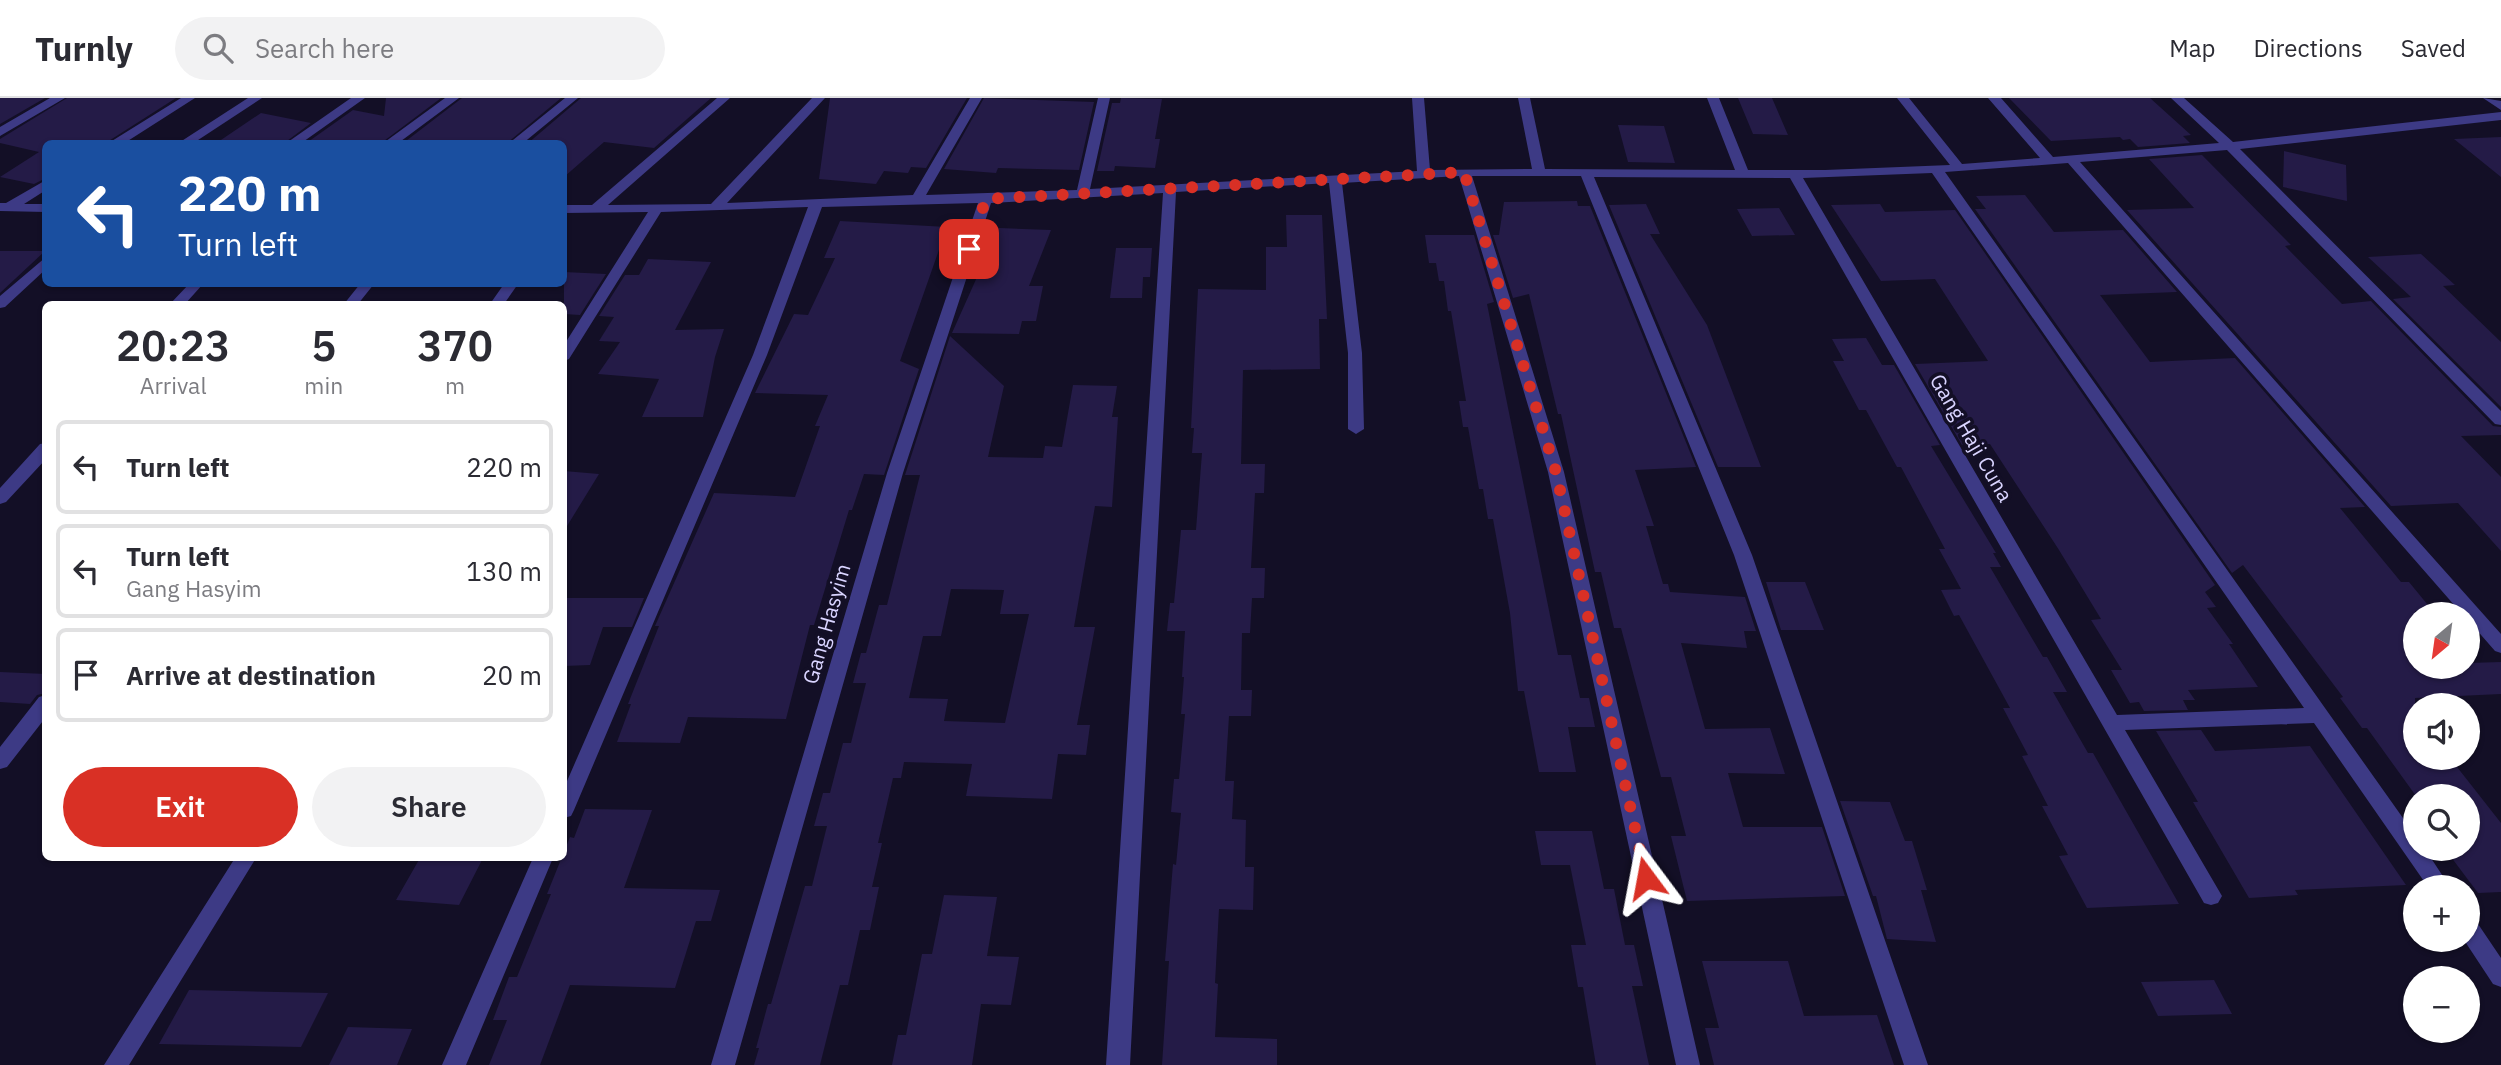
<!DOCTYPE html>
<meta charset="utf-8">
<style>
body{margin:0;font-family:"IBM Plex Sans",sans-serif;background:#f2f2f3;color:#2b2b33;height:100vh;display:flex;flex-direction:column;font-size:26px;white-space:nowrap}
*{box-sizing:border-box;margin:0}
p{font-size:23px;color:#7c7c81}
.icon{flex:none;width:38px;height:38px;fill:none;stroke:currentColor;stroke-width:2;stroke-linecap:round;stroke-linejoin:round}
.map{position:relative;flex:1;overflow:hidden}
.sheet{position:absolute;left:42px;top:203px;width:525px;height:560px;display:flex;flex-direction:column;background:#fff;border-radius:10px;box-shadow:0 2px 5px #0004}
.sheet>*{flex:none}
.hud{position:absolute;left:42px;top:42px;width:525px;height:147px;border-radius:10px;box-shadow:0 2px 5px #0004;background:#1a4fa0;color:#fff;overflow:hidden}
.needle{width:46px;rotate:209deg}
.fabs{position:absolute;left:2403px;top:504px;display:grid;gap:14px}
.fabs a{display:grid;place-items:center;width:77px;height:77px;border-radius:50%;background:#fff;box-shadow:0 2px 5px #0004;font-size:35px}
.pin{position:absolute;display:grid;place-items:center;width:60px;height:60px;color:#fff;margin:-30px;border-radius:14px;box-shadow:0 4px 10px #0006}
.me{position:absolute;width:77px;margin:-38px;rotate:347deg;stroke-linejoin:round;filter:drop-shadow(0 0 5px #0008)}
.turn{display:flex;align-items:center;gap:24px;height:147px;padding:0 21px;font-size:32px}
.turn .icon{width:91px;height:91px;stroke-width:2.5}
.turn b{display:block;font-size:49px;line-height:60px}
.eta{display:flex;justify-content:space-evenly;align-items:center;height:119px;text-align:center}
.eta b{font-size:42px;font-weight:600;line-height:49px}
.button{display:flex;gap:14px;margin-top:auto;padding:14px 21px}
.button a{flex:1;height:80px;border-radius:42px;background:#d93025;color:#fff;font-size:28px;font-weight:600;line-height:80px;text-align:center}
.button a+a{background:#f2f2f3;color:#2b2b33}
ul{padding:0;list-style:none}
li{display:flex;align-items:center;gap:21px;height:94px;margin:0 14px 10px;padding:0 7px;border:4px solid #e1e1e2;border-radius:10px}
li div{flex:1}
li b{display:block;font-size:26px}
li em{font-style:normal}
header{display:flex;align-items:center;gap:42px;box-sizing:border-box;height:98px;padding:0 35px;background:#fff;border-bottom:2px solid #e1e1e2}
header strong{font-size:33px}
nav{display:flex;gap:38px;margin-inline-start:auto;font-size:24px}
.search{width:490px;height:63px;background:#f2f2f3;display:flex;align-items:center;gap:18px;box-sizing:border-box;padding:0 24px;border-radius:38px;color:#7c7c81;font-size:26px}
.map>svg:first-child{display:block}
</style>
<header>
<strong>Turnly</strong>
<div class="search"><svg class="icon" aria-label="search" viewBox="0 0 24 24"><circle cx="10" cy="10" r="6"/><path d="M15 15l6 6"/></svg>Search here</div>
<nav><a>Map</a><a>Directions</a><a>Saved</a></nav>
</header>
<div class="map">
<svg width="2501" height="967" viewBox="0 0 2501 967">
<rect width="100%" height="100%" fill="#130f26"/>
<path fill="#241b47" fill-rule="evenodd" d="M0,0H45L0,26Z
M67,0H176L104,46H46V80L34,86L0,79L39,54L0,45V41Z
M386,0H441L380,46H305L353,12L384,18Z
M462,0H561L506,46H402Z
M581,0H711L654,50L604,44L564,79V46H527Z
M830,0H967L926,70L911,69L908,75L884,73L876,86L819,81Z
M984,0L1094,4L1079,72L998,70L996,75L944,71Z
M1121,0L1162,1L1155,41H1160L1155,70L1115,68L1114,73H1097L1112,5H1120Z
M1738,0H1772L1788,37L1753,36Z
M2009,0H2150L2191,37L2183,38L2190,45L2138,49L2130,41L2123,42L2120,39L2051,43Z
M261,15L311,25L283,46H215Z
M1618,27L1664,28L1675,65L1628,64Z
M2501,39V79L2454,41Z
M2284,53L2346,67L2347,103L2283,89Z
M2202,57L2291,147L2285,148L2342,206L2371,203L2493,328L2501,329V337L2461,338L2501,379V453L2458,405L2391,408L2127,112L2194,110L2149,61Z
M2025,97L2054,134L2123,132L2177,194L2100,197L2150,264L2235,260L2365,409L2340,410L2401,484H2409L2432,512L2415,513V569H2468V565L2501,564V596L2415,600V660H2450L2501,725V794L2478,795L2445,751H2468V698H2416L2367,630H2362L2340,600L2343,599L2243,467L2232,475L1975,111H1986L1976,98Z
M1577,103L1578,108H1590L1696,369L1635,372L1654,428H1646L1663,486H1668L1670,494L1745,499L1756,533H1744L1747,550L1681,545L1705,631L1770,630L1785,676L1728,675L1743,729H1822L1845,798L1687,803L1671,738H1686L1671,679H1661L1621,530H1614L1601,474H1595L1561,316H1558L1529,196L1513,200L1493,137H1499L1504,104Z
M1646,106L1660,136H1650L1707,227L1761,369H1718L1609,107Z
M1880,106L1885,114L1955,112L2215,487L2205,494L2216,509L2207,510L2233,546H2229L2258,589L2188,592L2195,602H2183L2188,612L2144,613L2139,604L2130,605L2111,572H2122L2091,522L2101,521L2059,452L1990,346L1962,347L1915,266L1988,263L1935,181L1881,183L1831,107Z
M1779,110L1795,137L1752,138L1737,111Z
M1286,117H1322L1327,221H1319L1320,271L1243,272L1241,366H1265L1264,395H1255L1251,470H1265L1264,500H1252L1250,535H1242L1241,592H1252L1251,618H1229L1225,683H1234L1232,721L1246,722L1245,769H1254L1253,812L1219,811L1215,885L1218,886L1215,939L1277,941V967H1162L1169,863H1165L1173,766L1176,767L1181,715L1171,714L1174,681H1179L1185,616H1181L1184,579H1182L1185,533H1167L1170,505H1174L1181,432H1196L1202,355H1192L1194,330H1191L1198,191L1266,192V149H1287Z
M840,123L947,129L900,263L919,271L884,377L864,376L852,412H849L814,527H810L786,621L688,619L680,645L617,644L631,606H628L659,528H655L714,395L795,399L820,328H815L828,297L755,295L794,216L808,217L835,160H824Z
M999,130L1051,132L1029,188H1043L1036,223H1022L1019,236L952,235Z
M1425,137H1474L1494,204L1487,206L1558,557H1571L1580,600H1589L1595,629H1568L1576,674H1539L1524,593H1518L1510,515L1493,421H1488L1483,391H1479L1468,329H1463L1459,303H1466L1451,213H1448L1444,183H1439L1436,165H1429Z
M1116,150H1152L1150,179H1143L1142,200H1110Z
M0,153H45L0,195Z
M2421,156L2455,187L2443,188L2501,244V309L2393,201L2411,199L2368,159Z
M648,161L711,164L675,232L724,231L715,259L703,319H642L659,281L598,276L620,244L599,243L614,219L599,218L625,177H639Z
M564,174L606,176L580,217L564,216Z
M950,238L1004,288L988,359L1043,360L1045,348L1062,349L1073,287L1117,288L1112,319H1118L1112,409L1095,408L1074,529H1095L1077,627H1090L1086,657L1058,656L1052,701L966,698L972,666L904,664L901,680H893L878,745H882L872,789H879L870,832H860L848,887H840L820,967H754L759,950H756L768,906H771L805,788H812L827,728H814L823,695H830L843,645H851L866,585H853L861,555H866L879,507H887L920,377H905ZM951,491L1004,492L1000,516H1029L1005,625L944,623L948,601L909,600L923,538H941Z
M1866,240L1882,267H1894L1940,347L1931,348L1996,455H1993L2001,469H1990L2043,559H2047L2067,594H2053L2088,655H2093L2179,806L2087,810L2059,758L2068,757L2042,708H2048L2022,658L2028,657L2003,610H2010L1959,517L1954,518L1941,492L1961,491L1939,451H1945L1901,369H1897L1866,312H1859L1833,263H1844L1832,241Z
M564,373L599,376L564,433Z
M1766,484H1805L1824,532H1781Z
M564,500H644L632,529H603L590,567L564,568Z
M0,574L46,576V595L37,597L30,606L0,604Z
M2201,632L2215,653L2310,648L2406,787L2295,792L2298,797L2249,800L2193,704H2198L2156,633Z
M1840,703L1890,704L1905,743H1912L1927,792H1921L1936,844L1887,841L1876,798H1873Z
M585,711L652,712L624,790L720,792L711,823H696L675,890L570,887L540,967H489L507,922H493L509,879H517L551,796H547L570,739L574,740Z
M1535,733H1592L1604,791H1614L1625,847H1634L1643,888H1632L1649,967H1596L1583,889H1578L1571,847H1586L1570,767H1541Z
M420,760H453L482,762L459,807L396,802Z
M944,797L997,799L987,858L1019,859L1011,907L981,906L972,967H892L898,937H906L922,856H932Z
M1702,863H1788L1804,918L1877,917L1894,967H1714L1705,930H1719Z
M2214,882L2232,916L2158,918L2141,884Z
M189,892L328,895L301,949L159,946Z
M348,929L412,931L397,967H329Z"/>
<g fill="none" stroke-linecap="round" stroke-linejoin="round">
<path fill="#3d3a85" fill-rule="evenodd" d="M50,0H65L0,38V29Z
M181,0H195L123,46H107Z
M248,0H262L192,46H177Z
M351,0H365L300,46H285Z
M445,0H459L397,46H382Z
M565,0H578L522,46H508Z
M717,0H730L608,107L711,106L812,0H825L727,105L913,97L970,0H982L926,97L1077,92L1098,0H1110L1090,91L1417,73L1412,0H1424L1430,72L1532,71L1518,0H1530L1545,71L1735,72L1707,0H1719L1748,72H1825L1950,67L1897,0H1909L1962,66L2040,60L1988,0H2001L2053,59L2219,45L2171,0H2184L2233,44L2501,14V22L2240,51L2501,313V327L2495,326L2227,52L2080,64L2501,536V555L2495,553L2468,522V516H2462L2068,65L1945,74L2415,737V751H2425L2450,789H2428L2314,625L2125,632L2222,798L2218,805L2211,807L2204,805L1790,80L1594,79L1752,457L1928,967H1904L1734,457L1581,78H1472L1564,374L1700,967H1676L1548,374L1459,78L1342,85L1362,255L1364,331L1356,336L1348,331V255L1329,85L1176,94L1130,967H1106L1163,95L991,105L903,375L735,967H711L887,375L978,105L822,109L767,257L574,712L571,718L564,720V690L753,257L808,109L661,114L569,261L564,263V247L648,114L564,115V107H592ZM1932,75L2304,610L2117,617L1803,80Z
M2483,0L2501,3V12Z
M46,82V92L24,106H46V114L0,113V105H6Z
M46,159V171L5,209L0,210V198Z
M189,186H203L185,206H170Z
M360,186H374L358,206H344Z
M504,186H518L504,206H490Z
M46,345V361L6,404L0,406V390L40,346Z
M46,597V619L7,669L0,671V649L39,599Z
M235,760H256L129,967H104Z
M533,760H553L466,967H442Z
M2468,820L2476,823L2501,860V889L2493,886L2464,842H2468Z"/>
</g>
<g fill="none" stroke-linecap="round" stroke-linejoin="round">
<path stroke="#d93025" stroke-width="12" stroke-dasharray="0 21.6" d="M969,151L986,101L1464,74L1556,374L1646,780"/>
</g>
<g text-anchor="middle" stroke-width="7" stroke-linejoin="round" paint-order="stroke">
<g font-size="21" fill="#d9d4ff" stroke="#130f26">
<text transform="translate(1971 340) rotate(60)" y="7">Gang Haji Cuna</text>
<text transform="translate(827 526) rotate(-74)" y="7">Gang Hasyim</text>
</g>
</g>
</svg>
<div class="fabs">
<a><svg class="needle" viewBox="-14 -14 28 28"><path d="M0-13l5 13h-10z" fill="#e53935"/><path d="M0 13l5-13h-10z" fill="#7c7c81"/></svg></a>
<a><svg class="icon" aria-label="sound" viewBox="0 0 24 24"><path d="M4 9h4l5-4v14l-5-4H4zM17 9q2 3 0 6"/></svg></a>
<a><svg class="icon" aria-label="search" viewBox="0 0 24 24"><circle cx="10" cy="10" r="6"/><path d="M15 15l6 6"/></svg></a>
<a>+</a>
<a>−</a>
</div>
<div class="pin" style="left:969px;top:151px;background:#d93025"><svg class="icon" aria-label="arrive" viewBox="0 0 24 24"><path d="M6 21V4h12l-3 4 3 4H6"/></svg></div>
<svg class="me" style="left:1646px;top:780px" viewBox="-20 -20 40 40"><path d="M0-17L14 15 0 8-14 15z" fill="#d93025" stroke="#fff" stroke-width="4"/></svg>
<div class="hud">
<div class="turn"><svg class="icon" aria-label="left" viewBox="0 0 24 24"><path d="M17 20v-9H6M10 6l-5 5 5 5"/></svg><div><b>220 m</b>Turn left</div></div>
</div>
<section class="sheet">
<div class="eta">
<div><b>20:23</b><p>Arrival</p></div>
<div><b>5</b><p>min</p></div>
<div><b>370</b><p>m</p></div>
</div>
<ul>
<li><svg class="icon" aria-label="left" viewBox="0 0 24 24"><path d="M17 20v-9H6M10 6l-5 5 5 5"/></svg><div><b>Turn left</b></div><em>220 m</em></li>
<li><svg class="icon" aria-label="left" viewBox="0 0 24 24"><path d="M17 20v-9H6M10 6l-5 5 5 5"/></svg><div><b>Turn left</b><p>Gang Hasyim</p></div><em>130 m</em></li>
<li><svg class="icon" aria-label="arrive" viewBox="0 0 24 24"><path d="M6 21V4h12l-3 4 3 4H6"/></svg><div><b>Arrive at destination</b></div><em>20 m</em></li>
</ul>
<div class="button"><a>Exit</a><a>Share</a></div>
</section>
</div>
